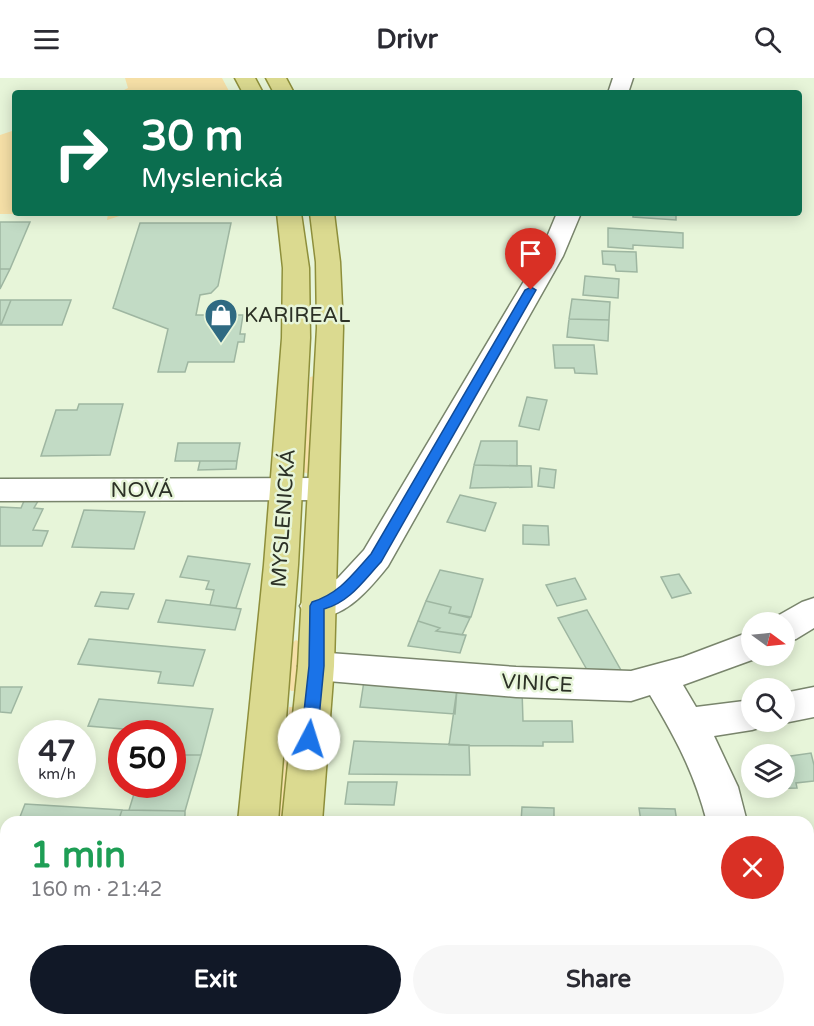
<!DOCTYPE html>
<meta charset="utf-8">
<style>
body{margin:0;font-family:"Varela Round",sans-serif;background:#f7f7f7;color:#2b2b33;height:100vh;display:flex;flex-direction:column;font-size:22px;white-space:nowrap}
*{box-sizing:border-box;margin:0}
p{font-size:20px;color:#7c7c81}
.icon{flex:none;width:33px;height:33px;fill:none;stroke:currentColor;stroke-width:2;stroke-linecap:round;stroke-linejoin:round}
.map{position:relative;flex:1;overflow:hidden}
.panel{position:absolute;left:0px;top:738px;width:814px;height:210px;display:flex;flex-direction:column;background:#fff;border-radius:18px 18px 0 0;box-shadow:0 3px 15px #0003}
.panel>*{flex:none}
.hud{position:absolute;left:12px;top:12px;width:790px;height:126px;border-radius:6px;box-shadow:0 3px 15px #0003;background:#0b6e4f;color:#fff;overflow:hidden}
.needle{width:39px;rotate:105deg}
.fabs{position:absolute;left:741px;top:534px;display:grid;gap:12px}
.fabs a{display:grid;place-items:center;width:54px;height:54px;border-radius:50%;background:#fff;box-shadow:0 3px 15px #0003;font-size:30px}
.speed{position:absolute;left:18px;top:642px;display:flex;gap:12px;font-size:30px;font-weight:700;text-align:center}
.speed>*{display:grid;place-content:center;width:78px;height:78px;border-radius:50%;background:#fff;box-shadow:0 3px 15px #0003;line-height:1}
.speed small{font-size:15px;font-weight:400}
.speed .limit{border:9px solid #d22;background:#fff;color:#111}
.pin{position:absolute;display:grid;place-items:center;width:51px;height:51px;color:#fff;margin:-62px -26px;border-radius:50% 50% 50% 0;rotate:-45deg;box-shadow:0 0 6px #0007}
.pin .icon{rotate:45deg}
.me{position:absolute;width:66px;margin:-33px;rotate:5deg;stroke-linejoin:round;filter:drop-shadow(0 0 4px #0008)}
.turn{display:flex;align-items:center;gap:21px;height:126px;padding:0 30px;font-size:27px}
.turn .icon{width:78px;height:78px;stroke-width:2.5}
.turn b{display:block;font-size:42px;line-height:51px}
.round{display:grid;place-items:center;flex:none;width:63px;height:63px;border-radius:32px;background:#f7f7f7}
.headline{display:flex;align-items:center;justify-content:space-between;height:102px;padding:0 30px}
h1{font-size:36px;font-weight:800;line-height:45px;color:#1e9e55}
.cta{display:flex;gap:12px;margin-top:auto;padding:12px 30px}
.cta a{flex:1;height:69px;border-radius:36px;background:#111827;color:#fff;font-size:24px;font-weight:800;line-height:69px;text-align:center}
.cta a+a{background:#f7f7f7;color:#2b2b33}
header{display:flex;justify-content:space-between;align-items:center;height:78px;padding:0 30px;background:#fff;font-size:27px;font-weight:800}
.map>svg:first-child{display:block}
</style>
<header><svg class="icon" aria-label="menu" viewBox="0 0 24 24"><path d="M4 6h16M4 12h16M4 18h16"/></svg>Drivr<svg class="icon" aria-label="search" viewBox="0 0 24 24"><circle cx="10" cy="10" r="6"/><path d="M15 15l6 6"/></svg></header>
<div class="map">
<svg width="814" height="948" viewBox="0 0 814 948">
<rect width="100%" height="100%" fill="#e7f5d9"/>
<path fill="#f6e0a7" d="M125,0H222L230,15H118L128,10Z
M15,52V135H129L107,142L108,136H0V57Z
M319,297L313,388L309,396L303,394L310,299Z
M296,562L302,565L297,613H291L289,610L292,565Z
M289,629H298L289,744H279Z"/>
<path fill="#c2dbc5" stroke="#9eb6a1" stroke-width="1.5" d="M633,135H676V142L633,139Z
M0,144H30L10,191H0Z
M140,145H231L218,208L211,215L200,217L196,237H243L240,256H245L244,264H238L234,284H188L185,294H158L168,251L113,230Z
M608,150L683,155V170L633,167V171L608,169Z
M602,173L636,174L637,194L616,193L615,187L603,186Z
M0,191H10L0,211Z
M585,198L619,201L618,220L583,217Z
M572,221L610,224L609,242L569,241Z
M0,222H11L1,247H0Z
M11,222H71L62,247H1Z
M569,241L609,242L608,263L567,259Z
M553,267H594L597,296L575,295L574,290H555Z
M527,319L547,322L539,352L519,348Z
M79,326H123L110,377L41,378L56,332H77Z
M481,363H517V388L474,387Z
M178,365H240L237,383H175Z
M200,383H237L236,391L198,392Z
M474,387L531,388L532,409L470,410Z
M540,390L556,392L554,410L538,408Z
M460,417L496,425L485,453L447,444Z
M24,423H38L34,430L43,431L33,452L48,453L42,468H0V429L21,430Z
M84,432L145,434L134,471L72,469Z
M523,447L548,448L549,467L523,466Z
M188,478L250,486L236,530L210,527L214,512L206,511L209,503L180,499Z
M440,492L483,501L471,539L449,535L451,529L426,523Z
M679,496L691,515L672,520L661,499Z
M575,500L586,521L557,528L546,507Z
M101,514L134,516L128,531L95,528Z
M166,522L210,527L241,531L235,552L158,544Z
M426,523L451,529L449,535L470,540L462,557L436,553L440,550L418,543Z
M587,532L622,594L591,599L558,540Z
M418,543L440,550L436,553L466,557L460,575L408,568Z
M89,561L205,572L193,608L158,605L161,594L78,586Z
M364,603L457,611L455,636L360,629Z
M0,609H22L11,635L0,634Z
M457,611L522,612L523,643H572L573,664H543V668L449,667Z
M99,621L213,631L201,677H172V656H146V653L88,648Z
M354,663L469,667L470,697L349,696Z
M811,675L814,687V703L796,705L797,710L753,711L784,710V679Z
M172,677H201L185,733L129,732L137,706H172Z
M348,704H397L394,727L345,726Z
M25,726L122,732L118,744H18Z
M522,729L554,730V744H521Z
M639,730L675,731L677,744H641Z
M122,732L185,733V737L184,744H118Z
M340,942H594L595,948H341Z"/>
<g fill="none" stroke-linecap="round" stroke-linejoin="round">
<g stroke="#79856c" stroke-width="3">
<path id="minor" d="M613,0H633L628,15H608Z
M557,135H581L563,178L388,488C368,513 339,548 305,537L300,528L305,519L323,511L338,500L364,472L539,178Z
M322,400L333,403L338,411L333,419L322,422L0,423V401Z
M814,520V550L796,561L784,564V544H770L772,541L802,524Z
M752,553V578H763L683,607L696,629L752,622V644H767L765,648L752,652L714,658L738,709L747,744H707C694,694 676,661 650,617L631,623L516,619L316,602L303,598L298,588L303,578L316,574L516,589L631,593L683,579Z
M814,609V639L784,645L779,644H784V615Z
M740,942H786V948H740Z"/>
</g>
<g stroke="#8e8f3b" stroke-width="3">
<path id="major" d="M235,0H255L263,15H243Z
M266,0H286L294,15H274Z
M277,135H301L309,190L310,260L298,487L278,744H238L264,487L282,260L283,190Z
M310,135H334L340,184L343,250L334,588L322,744H282L298,588L317,250L316,184Z
M214,942H260L259,948H213Z
M263,942H309L308,948H262Z"/>
</g>
<use href="#minor" fill="#fff" fill-rule="evenodd"/>
<use href="#major" fill="#dbda90" fill-rule="evenodd"/>
</g>
<path fill="#1a73e8" stroke="#114b97" stroke-width="1.5" d="M531,209L536,212L381,484C364,502 350,524 324,531V588L317,661L315,665L309,667L304,665L301,661L309,588L310,528L312,524C340,515 352,497 371,476L525,212Z"/>
<defs>
<g id="shop-pin" transform="scale(1.725)"><path d="M0 17L-7.5 6A9.5 9.5 0 1 1 7.5 6Z" fill="#2f6a82" stroke="#e7f5d9"/><path d="M-5-2.5h2.3a2.7 3.5 0 0 1 5.4 0H5L5.5 6h-11ZM-1.5-2.5h3a1.5 2.3 0 0 0-3 0Z" fill="#fff"/></g>
</defs>
<g fill-rule="evenodd">
<use href="#shop-pin" x="221" y="237"/>
</g>
<g text-anchor="middle" stroke-width="5" stroke-linejoin="round" paint-order="stroke">
<g font-size="21" fill="#2c3126" stroke="#e7f5d9" text-anchor="start">
<text x="244" y="244">KARIREAL</text>
</g>
<g font-size="21" fill="#2c3126" stroke="#e7f5d9">
<text x="142" y="419">NOVÁ</text>
<text transform="translate(283 440) rotate(-86)" y="7">MYSLENICKÁ</text>
<text transform="translate(537 605) rotate(3)" y="7">VINICE</text>
</g>
</g>
</svg>
<div class="fabs">
<a><svg class="needle" viewBox="-14 -14 28 28"><path d="M0-13l5 13h-10z" fill="#e53935"/><path d="M0 13l5-13h-10z" fill="#7c7c81"/></svg></a>
<a><svg class="icon" aria-label="search" viewBox="0 0 24 24"><circle cx="10" cy="10" r="6"/><path d="M15 15l6 6"/></svg></a>
<a><svg class="icon" aria-label="layers" viewBox="0 0 24 24"><path d="M12 4l9 5-9 5-9-5zM3 14l9 5 9-5"/></svg></a>
</div>
<div class="speed"><div>47<small>km/h</small></div><div class="limit">50</div></div>
<div class="pin" style="left:531px;top:212px;background:#d93025"><svg class="icon" aria-label="arrive" viewBox="0 0 24 24"><path d="M6 21V4h12l-3 4 3 4H6"/></svg></div>
<svg class="me" style="left:309px;top:661px" viewBox="-20 -20 40 40"><circle r="19" fill="#fff"/><path d="M0-13L10 11 0 6-10 11z" fill="#1a73e8"/></svg>
<div class="hud">
<div class="turn"><svg class="icon" aria-label="right" viewBox="0 0 24 24"><path d="M7 20v-9h11M14 6l5 5-5 5"/></svg><div><b>30 m</b>Myslenická</div></div>
</div>
<section class="panel">
<div class="headline"><div><h1>1 min</h1><p>160 m · 21:42</p></div><a class="round" style="background:#d93025;color:#fff"><svg class="icon" aria-label="close" viewBox="0 0 24 24"><path d="M6 6l12 12M18 6L6 18"/></svg></a></div>
<div class="cta"><a>Exit</a><a>Share</a></div>
</section>
</div>
